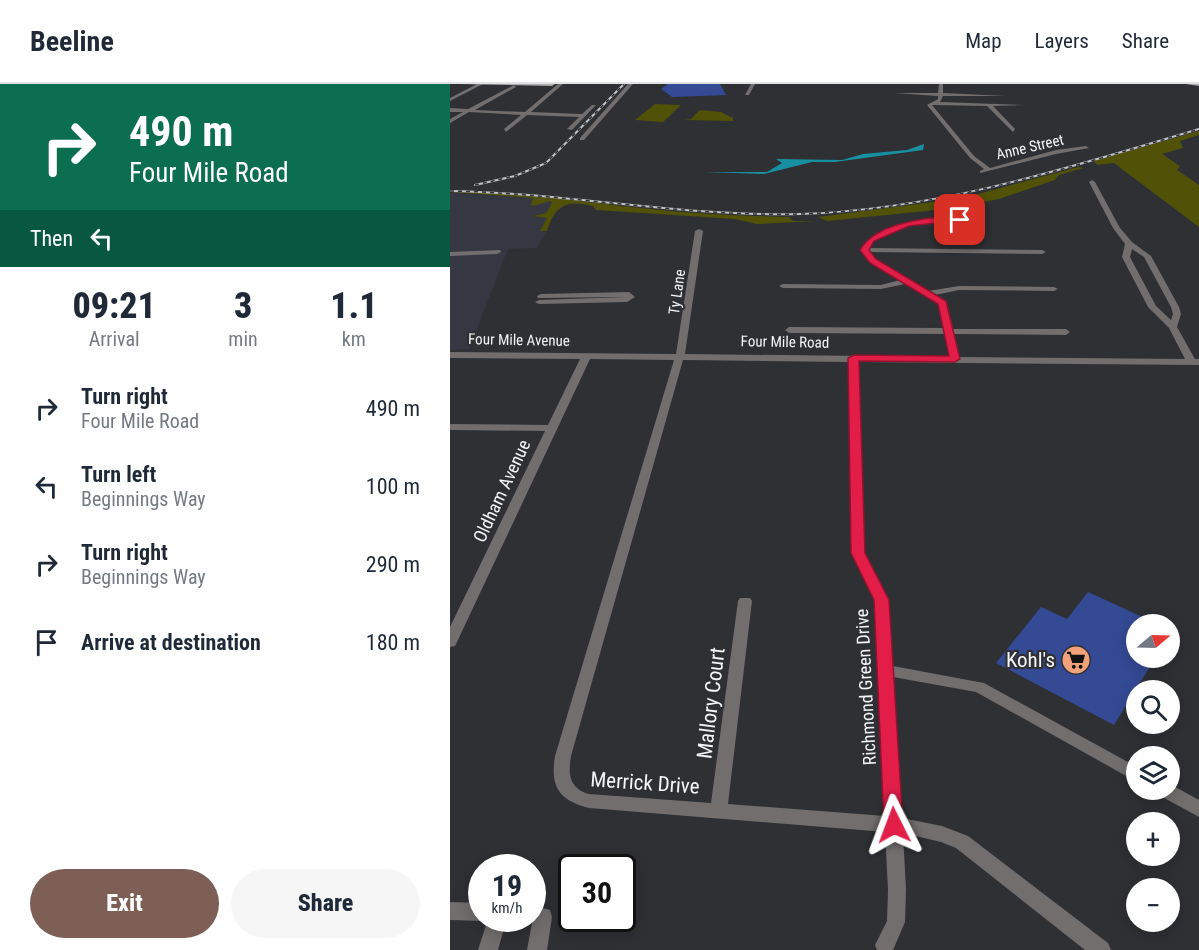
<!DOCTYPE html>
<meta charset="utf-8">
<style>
body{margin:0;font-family:"Roboto Condensed",sans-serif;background:#f6f6f7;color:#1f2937;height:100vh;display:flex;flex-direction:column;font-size:22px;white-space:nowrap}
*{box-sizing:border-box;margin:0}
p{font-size:20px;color:#747a83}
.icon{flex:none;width:33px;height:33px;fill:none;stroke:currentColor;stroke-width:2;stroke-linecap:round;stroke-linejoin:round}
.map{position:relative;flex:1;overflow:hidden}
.panel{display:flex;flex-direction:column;background:#fff;width:450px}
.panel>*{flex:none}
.top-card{background:#0b6e4f;color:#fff;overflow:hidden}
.needle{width:39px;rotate:71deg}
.fabs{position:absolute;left:676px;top:530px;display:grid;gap:12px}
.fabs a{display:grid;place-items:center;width:54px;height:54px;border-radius:50%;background:#fff;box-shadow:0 3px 15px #0003;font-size:30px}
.speed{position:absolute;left:18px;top:770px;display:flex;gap:12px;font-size:30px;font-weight:700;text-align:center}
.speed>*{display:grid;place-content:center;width:78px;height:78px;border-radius:50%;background:#fff;box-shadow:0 3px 15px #0003;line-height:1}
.speed small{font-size:15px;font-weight:400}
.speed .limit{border:3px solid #111;border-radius:9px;background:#fff;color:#111}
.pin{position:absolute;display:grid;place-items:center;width:51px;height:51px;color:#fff;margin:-26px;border-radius:12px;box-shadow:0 3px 9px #0006}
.me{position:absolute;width:66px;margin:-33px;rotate:357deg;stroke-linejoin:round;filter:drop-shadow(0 0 4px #0008)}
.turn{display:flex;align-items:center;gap:21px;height:126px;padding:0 30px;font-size:27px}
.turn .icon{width:78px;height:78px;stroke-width:2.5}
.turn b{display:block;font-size:42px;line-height:51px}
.then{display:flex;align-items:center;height:57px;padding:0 30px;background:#0003;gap:12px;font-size:22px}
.eta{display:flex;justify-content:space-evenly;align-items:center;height:102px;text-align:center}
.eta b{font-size:36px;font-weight:800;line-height:42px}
.action{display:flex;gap:12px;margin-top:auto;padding:12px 30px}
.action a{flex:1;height:69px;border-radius:36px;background:#7d5f56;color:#fff;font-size:24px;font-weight:800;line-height:69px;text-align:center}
.action a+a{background:#f6f6f7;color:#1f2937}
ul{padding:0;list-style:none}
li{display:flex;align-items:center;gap:18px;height:78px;padding:0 30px}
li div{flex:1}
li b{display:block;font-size:22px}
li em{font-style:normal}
header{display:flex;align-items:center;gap:36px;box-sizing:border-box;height:84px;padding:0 30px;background:#fff;border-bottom:2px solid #e0e1e3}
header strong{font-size:28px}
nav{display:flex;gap:33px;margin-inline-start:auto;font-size:21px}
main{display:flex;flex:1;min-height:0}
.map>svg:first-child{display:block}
</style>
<header>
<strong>Beeline</strong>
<nav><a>Map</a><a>Layers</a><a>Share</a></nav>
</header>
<main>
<section class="panel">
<div class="top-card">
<div class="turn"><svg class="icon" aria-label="right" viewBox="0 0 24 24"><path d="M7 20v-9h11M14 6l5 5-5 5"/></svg><div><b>490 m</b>Four Mile Road</div></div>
<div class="then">Then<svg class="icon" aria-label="left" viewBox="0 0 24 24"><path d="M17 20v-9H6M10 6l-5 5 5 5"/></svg></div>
</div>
<div class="eta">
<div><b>09:21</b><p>Arrival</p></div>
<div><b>3</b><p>min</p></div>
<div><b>1.1</b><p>km</p></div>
</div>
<ul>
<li><svg class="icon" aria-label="right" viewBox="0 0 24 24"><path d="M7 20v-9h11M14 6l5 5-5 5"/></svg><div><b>Turn right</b><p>Four Mile Road</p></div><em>490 m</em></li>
<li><svg class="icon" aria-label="left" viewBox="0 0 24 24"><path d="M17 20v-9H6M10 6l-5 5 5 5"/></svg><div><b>Turn left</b><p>Beginnings Way</p></div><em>100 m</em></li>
<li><svg class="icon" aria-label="right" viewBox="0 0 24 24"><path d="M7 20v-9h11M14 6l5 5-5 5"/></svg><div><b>Turn right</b><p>Beginnings Way</p></div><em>290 m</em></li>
<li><svg class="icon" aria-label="arrive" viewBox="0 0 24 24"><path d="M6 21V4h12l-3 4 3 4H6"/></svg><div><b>Arrive at destination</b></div><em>180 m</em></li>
</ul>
<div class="action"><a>Exit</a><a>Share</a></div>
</section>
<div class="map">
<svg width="749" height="866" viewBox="0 0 749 866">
<rect width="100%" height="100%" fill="#2e3034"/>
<path fill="#353842" d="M0,109L83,114L85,115L83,122L96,117L103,119L96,129L84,131L97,134L93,143V148L97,147L87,164L58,165L19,265L0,266Z"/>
<path fill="#515208" d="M205,20L231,21L213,38L185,36Z
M250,26L271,28L283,34V37L234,36L241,35Z
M749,47V51L730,57L733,64L712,70L730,82L727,86L749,101V143L664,79L647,81L644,77Z
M628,83L633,84L609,91L605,96L549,115L496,125L377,137L368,133L513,114Z
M0,108C68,108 134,118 201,125C247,130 293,132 339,133L343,137H366L307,140L285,135L146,126L143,122C118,116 105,120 97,147H90L97,134L83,132L96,129L102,119L100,117L83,122L81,121L83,114Z"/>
<path fill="#1790a1" d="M474,60L473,66L385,78H362L314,90L255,88H317L332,79L326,75L392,76L413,70L457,66Z"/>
<path fill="#354a95" d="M218,0H270L276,11L222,13L211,5Z
M638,508L708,540H687V573H706L664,641L546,579L591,523L617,535Z"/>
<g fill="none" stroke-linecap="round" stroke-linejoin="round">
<path fill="#716e6d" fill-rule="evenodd" d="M27,0H33L0,17V14Z
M108,0H113L81,28L132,30L142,21H146L122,46L117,45L129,33L77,31L56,48L54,45L71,31L19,28L0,39V35L13,28H0V24L18,25L64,1L66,3L25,26L75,28Z
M178,0H183L134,56H130V54Z
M301,0H305L299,11H295Z
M489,0H493V9L556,12H493L490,18L575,21L543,22L565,45L563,48L537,22L482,21L524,72L540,84L606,66L636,62L639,64L606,70L530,89V87L534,85L520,74L477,21L488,15V12L445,9H488Z
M642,96L645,98L670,144L682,158L701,172L729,223L731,230L727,243L745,275H749V281L408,278L414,469L439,516L443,582L534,599L687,683V698L526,608L443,593L452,734L492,742L518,752L658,859L661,866H635L506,764L491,758L453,749L456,806L455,838L443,866H427L425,861L437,837L438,806L435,748L139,724C109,716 100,703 105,672L224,276L140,275L7,558L5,562L0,563V543L95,347L0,346V340L98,341L130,275L0,274V268L226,270L245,147L249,145L253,147L235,270L500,273L495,250L339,249L335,246L339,243L494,244L489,220L455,200L431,205L333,204L329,202L333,200L431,201L450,196L420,179L411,168L410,166C432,135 476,134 510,134L513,136L512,137C483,142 439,135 419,164L592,166L596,168L592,170L420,168L426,175L478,207L509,202L604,203L608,205L604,207L509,206L485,211L497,219L503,245H616L620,248L616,251L504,250L509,273L735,275L719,244L698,223L672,173L675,160L663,144L639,98ZM682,165L694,173L721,223L723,230L721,236L706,222L680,173ZM233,276L398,278L402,469L425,516L435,732L278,720L302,517L300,514H290L288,517L261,719L139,710C119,704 118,690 121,672Z
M50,166L51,168L47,170L0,172V168Z
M179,208L185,213L177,218L89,220L85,218L89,216L176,213L88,214L87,212L91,210Z
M720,700L749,716V733L707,710L705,705H720Z
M0,818L32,819V834H57L48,866H28L38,835L32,837L0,836Z
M82,821L100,826L102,833L97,866H77L82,839L75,837L74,834H82Z"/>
<path fill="#b1abaa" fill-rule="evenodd" d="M9,0H105L102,2Z
M736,0H749V2Z"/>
<g stroke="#c1c2c6" stroke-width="2">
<path id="rail" d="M25,101L65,92L96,79L174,0
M0,107C117,109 233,133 350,130C487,126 618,84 749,45"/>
</g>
<use href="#rail" stroke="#2e3034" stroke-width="1.5" stroke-dasharray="4" stroke-linecap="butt"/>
</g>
<path fill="#e11d48" stroke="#92132f" stroke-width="1.5" d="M479,134H510L514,136L459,142L424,157L419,166L426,175L496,217L510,275L505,278L409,277L415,469L439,516L453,741L450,747L444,750L437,747L434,741L424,516L401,469L398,274L404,271L499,272L488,220L420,179L410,166C423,144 455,138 479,134Z"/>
<defs>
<g id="supermarket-disc" transform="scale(1.5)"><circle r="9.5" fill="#f1a27b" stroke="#2e3034"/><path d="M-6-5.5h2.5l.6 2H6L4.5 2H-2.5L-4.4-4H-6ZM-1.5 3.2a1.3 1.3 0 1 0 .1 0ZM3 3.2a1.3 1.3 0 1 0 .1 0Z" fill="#111"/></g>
</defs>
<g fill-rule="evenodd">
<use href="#supermarket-disc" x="626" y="576"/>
</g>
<g text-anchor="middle" stroke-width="4.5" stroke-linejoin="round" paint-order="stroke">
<g font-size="15" fill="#f4f5f8" stroke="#2e3034">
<text transform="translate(580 63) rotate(-13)" y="5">Anne Street</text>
<text transform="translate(227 208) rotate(-82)" y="5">Ty Lane</text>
<text transform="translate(69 256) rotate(1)" y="5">Four Mile Avenue</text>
<text transform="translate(335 258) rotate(1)" y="5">Four Mile Road</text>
</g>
<g font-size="18" fill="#f4f5f8" stroke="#2e3034">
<text transform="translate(52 407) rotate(-65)" y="6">Oldham Avenue</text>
<text transform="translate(416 603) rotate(-93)" y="6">Richmond Green Drive</text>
</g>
<g font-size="21" fill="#f4f5f8" stroke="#2e3034" text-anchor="end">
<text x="605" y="583">Kohl's</text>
</g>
<g font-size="21" fill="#f4f5f8" stroke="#2e3034">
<text transform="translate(261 619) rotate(-83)" y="7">Mallory Court</text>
<text transform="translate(195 699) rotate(4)" y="7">Merrick Drive</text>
</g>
</g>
</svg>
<div class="fabs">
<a><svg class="needle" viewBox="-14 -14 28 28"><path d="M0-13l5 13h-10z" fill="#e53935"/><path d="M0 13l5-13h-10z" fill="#747a83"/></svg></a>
<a><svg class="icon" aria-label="search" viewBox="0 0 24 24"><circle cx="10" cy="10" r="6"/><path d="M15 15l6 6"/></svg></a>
<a><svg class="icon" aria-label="layers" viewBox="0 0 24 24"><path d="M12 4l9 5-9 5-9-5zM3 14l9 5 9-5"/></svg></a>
<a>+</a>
<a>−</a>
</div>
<div class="speed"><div>19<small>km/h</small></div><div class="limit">30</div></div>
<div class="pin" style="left:510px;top:136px;background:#d93025"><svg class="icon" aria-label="arrive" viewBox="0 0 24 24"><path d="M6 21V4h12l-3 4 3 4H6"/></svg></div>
<svg class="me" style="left:444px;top:741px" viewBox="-20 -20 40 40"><path d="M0-17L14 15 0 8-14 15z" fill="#e11d48" stroke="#fff" stroke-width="4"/></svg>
</div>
</main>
